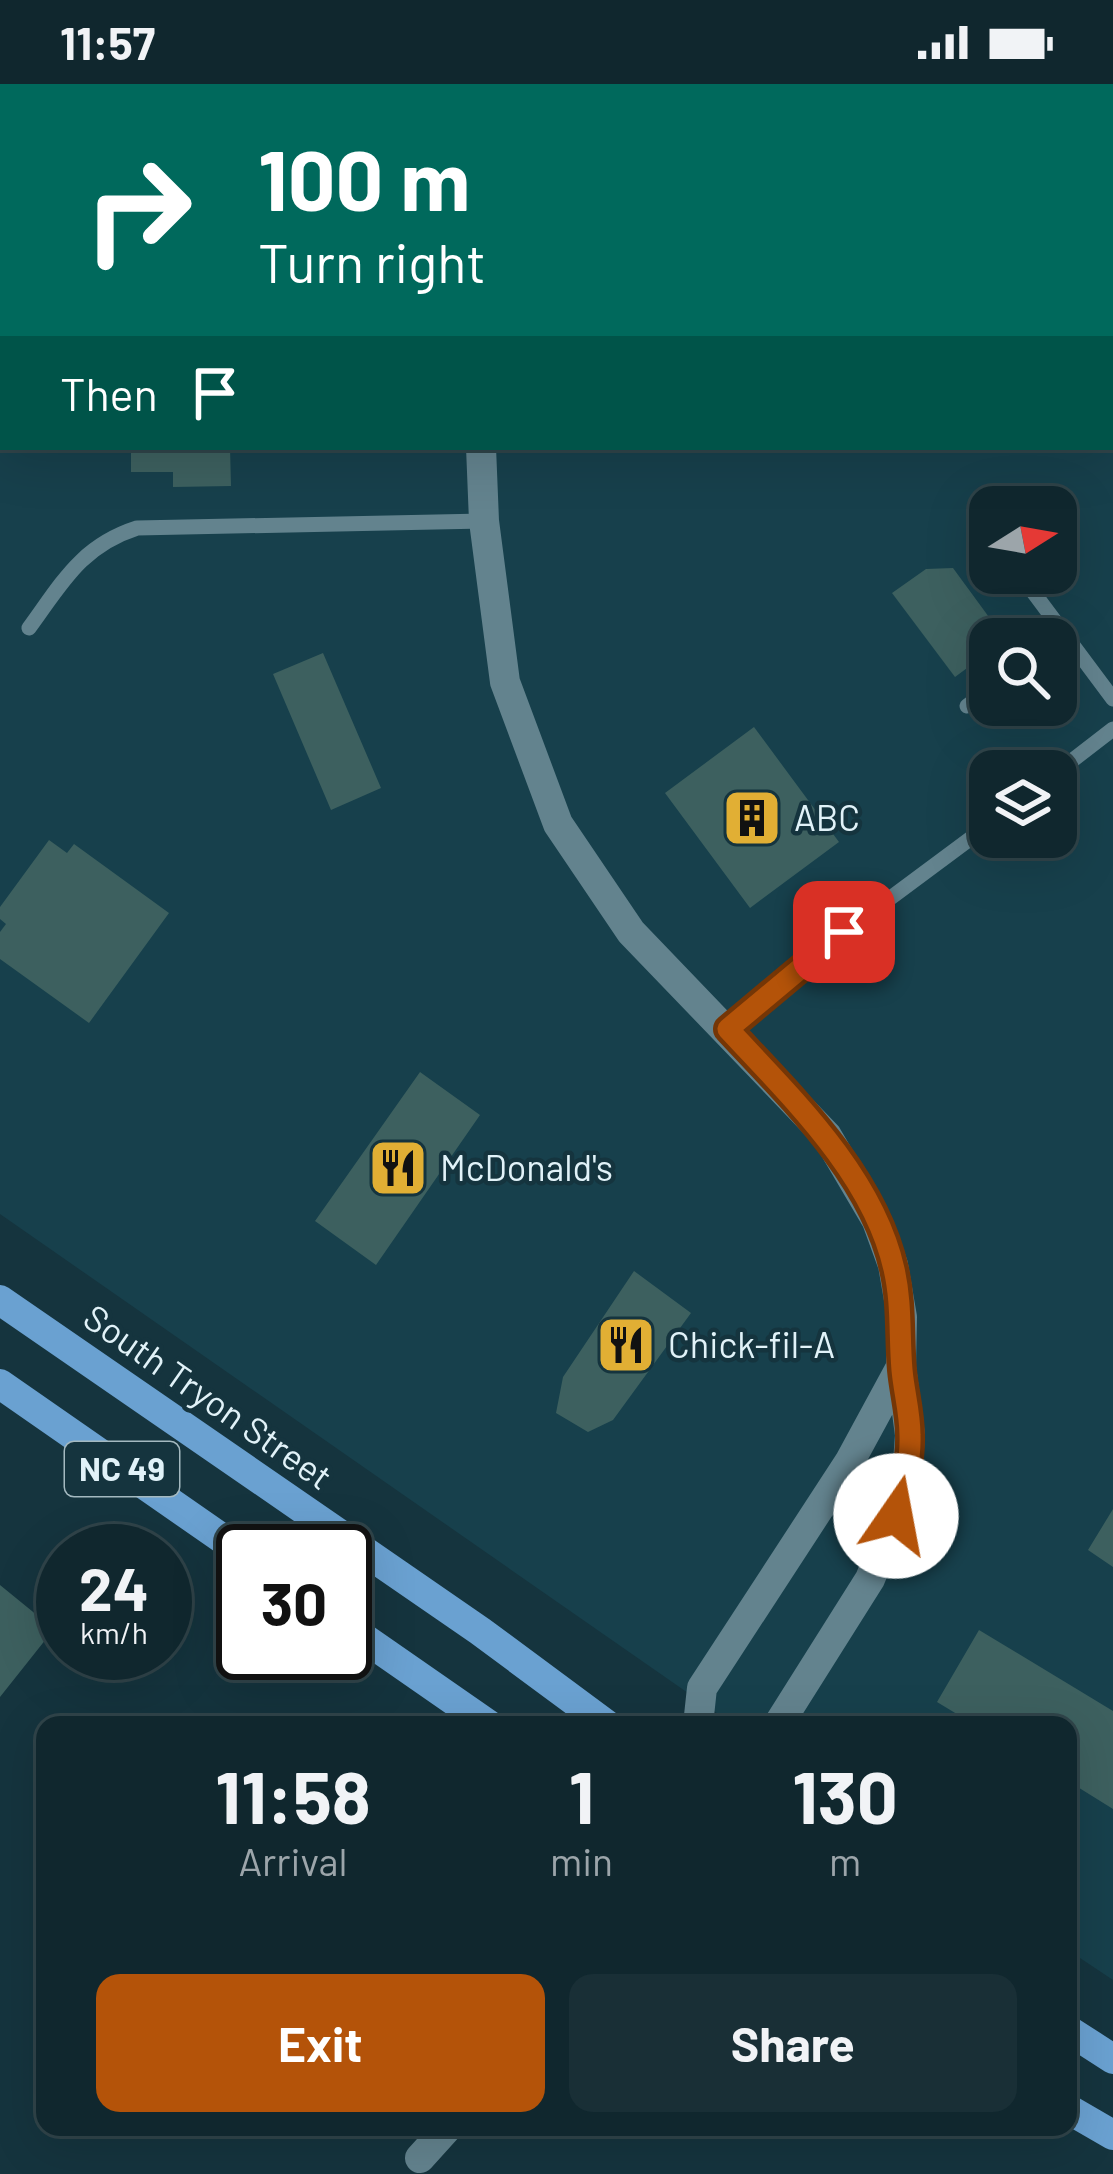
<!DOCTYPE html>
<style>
body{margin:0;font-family:Barlow,sans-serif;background:#192f36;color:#f1f3f6;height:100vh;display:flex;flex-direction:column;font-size:45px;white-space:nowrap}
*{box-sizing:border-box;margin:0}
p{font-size:39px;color:#9ca5aa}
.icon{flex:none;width:66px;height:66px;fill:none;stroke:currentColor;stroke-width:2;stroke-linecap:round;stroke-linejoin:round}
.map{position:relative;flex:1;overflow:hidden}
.drawer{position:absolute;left:36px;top:1632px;width:1041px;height:420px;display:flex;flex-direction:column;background:#10272e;border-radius:24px;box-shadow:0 12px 48px #0002,0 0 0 3px #30444a}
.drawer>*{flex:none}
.top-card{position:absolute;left:0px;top:0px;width:1113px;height:366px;box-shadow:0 12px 48px #0002,0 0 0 3px #30444a;background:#00695c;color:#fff;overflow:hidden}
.needle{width:78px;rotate:79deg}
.buttons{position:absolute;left:969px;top:402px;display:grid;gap:24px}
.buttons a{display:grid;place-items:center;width:108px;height:108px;border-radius:24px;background:#10272e;box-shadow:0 12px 48px #0002,0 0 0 3px #30444a;font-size:60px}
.speed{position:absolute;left:36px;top:1440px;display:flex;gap:24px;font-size:60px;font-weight:700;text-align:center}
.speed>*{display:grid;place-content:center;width:156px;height:156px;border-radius:50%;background:#10272e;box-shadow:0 12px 48px #0002,0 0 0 3px #30444a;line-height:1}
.speed small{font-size:30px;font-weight:400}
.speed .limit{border:6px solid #111;border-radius:18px;background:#fff;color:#111}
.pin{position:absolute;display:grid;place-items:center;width:102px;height:102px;color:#fff;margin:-51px;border-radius:24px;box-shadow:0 6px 18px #0006}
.me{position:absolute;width:132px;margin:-66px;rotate:12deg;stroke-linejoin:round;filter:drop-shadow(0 0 9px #0008)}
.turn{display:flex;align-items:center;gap:42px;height:252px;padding:0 60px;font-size:54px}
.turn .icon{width:156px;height:156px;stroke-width:2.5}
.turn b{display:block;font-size:84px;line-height:102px}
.then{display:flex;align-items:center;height:114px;padding:0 60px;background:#0003;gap:24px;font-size:45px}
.eta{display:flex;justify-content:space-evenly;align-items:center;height:204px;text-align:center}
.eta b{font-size:72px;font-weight:700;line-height:84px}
.button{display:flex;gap:24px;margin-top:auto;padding:24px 60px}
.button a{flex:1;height:138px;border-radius:24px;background:#b45309;color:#fff;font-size:48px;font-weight:700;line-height:138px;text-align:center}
.button a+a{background:#192f36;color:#f1f3f6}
.status{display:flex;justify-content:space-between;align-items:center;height:84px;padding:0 60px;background:#10272e;direction:ltr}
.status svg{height:33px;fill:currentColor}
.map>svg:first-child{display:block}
</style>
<div class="status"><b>11:57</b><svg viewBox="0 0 49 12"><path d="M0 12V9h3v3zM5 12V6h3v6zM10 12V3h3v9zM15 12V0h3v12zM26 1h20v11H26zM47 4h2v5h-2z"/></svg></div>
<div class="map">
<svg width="1113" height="2090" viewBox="0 0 1113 2090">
<rect width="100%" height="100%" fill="#15343e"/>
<path fill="#17404c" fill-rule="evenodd" d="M0,0H1113V1896L1068,1866V1641H734L0,1130ZM3,3H1110V363H3ZM990,423H1056V489H990ZM990,555H1056V621H990ZM990,687H1056V753H990Z"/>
<path fill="#3d605f" d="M131,363H230L231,402L173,403V388H131Z
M953,484L1005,555H990V567L955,593L892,509L926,485Z
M323,569L381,704L331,726L273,590Z
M754,643L839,758L750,824L665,709Z
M49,756L67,769L74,760L169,829L89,939L0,875V848L6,840L0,835V823Z
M420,988L480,1031L376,1181L315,1137Z
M634,1187L691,1229L613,1336L588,1348L556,1329L563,1293Z
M1113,1425V1483L1088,1466Z
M0,1501L54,1545L0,1613Z
M979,1546L1113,1627V1725L1068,1697V1641H975L937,1618Z"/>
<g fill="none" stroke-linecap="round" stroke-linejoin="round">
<path stroke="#63838e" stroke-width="15" d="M1019,489L1113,615
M29,544C62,499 81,462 137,444L484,437
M967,622L990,605
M1056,689L1113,645
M728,945L807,876L990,740"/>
<path stroke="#63838e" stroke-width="30" d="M482,3V0
M481,363L484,437L505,598L558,740L631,848L827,1052L877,1137L893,1181L902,1233L901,1283L910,1351L907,1391L896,1432L870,1495L778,1641
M698,1641L702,1604L850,1377L901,1283
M420,2074L448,2043"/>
<path stroke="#6aa1d1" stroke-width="30" d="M0,1216L480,1547L607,1641
M0,1300L243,1469
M345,1541L489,1641
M1068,1946L1113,1975
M1068,2025L1113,2051"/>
</g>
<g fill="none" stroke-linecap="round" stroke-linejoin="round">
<g stroke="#753606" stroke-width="30">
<path id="route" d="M844,848L728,945C791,1013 873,1091 894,1185C902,1220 899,1252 902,1286C904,1308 910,1329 910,1351C911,1378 903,1406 896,1432"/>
</g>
<use href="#route" stroke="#b45309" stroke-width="21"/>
</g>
<defs>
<g id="building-square" transform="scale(3)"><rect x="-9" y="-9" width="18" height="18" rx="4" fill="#e1af34" stroke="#15343e"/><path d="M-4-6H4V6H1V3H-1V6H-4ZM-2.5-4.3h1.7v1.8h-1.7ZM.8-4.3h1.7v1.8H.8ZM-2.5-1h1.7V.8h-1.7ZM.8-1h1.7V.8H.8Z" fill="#111"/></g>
<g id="restaurant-square" transform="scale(3)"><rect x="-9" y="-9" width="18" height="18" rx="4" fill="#e1af34" stroke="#15343e"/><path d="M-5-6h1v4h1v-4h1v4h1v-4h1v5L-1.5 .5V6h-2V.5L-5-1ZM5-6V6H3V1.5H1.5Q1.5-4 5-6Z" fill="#111"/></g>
</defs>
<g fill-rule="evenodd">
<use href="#building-square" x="752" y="734"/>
<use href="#restaurant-square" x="398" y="1084"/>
<use href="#restaurant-square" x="626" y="1261"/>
</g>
<g text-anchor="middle" stroke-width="9" stroke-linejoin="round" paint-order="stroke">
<rect fill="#15343e" stroke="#a4b9c0" stroke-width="3" x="65" y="1358" width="114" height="54" rx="9"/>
<g font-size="33" font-weight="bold" fill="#e1f2f8">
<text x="122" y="1397">NC 49</text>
</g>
<g font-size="36" fill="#e1f2f8" stroke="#15343e" text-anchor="start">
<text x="794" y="747">ABC</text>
<text x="440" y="1097">McDonald's</text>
<text x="668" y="1274">Chick-fil-A</text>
</g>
<g font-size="36" fill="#e1f2f8" stroke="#15343e">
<text transform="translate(208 1313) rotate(35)" y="13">South Tryon Street</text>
</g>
</g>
</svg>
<div class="buttons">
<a><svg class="needle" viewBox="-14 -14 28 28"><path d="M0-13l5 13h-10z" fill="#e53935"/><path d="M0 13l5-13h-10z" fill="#9ca5aa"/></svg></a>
<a><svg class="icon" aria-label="search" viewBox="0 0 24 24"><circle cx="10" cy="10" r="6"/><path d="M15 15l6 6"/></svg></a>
<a><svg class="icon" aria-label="layers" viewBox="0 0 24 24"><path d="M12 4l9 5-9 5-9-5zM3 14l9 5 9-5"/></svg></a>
</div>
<div class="speed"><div>24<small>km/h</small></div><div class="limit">30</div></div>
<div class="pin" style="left:844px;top:848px;background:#d93025"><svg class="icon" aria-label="arrive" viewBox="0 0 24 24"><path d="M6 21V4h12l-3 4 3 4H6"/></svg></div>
<svg class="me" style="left:896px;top:1432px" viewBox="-20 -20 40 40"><circle r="19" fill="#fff"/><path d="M0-13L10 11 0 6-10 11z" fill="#b45309"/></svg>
<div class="top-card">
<div class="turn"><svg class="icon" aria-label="right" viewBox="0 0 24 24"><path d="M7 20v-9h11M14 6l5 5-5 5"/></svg><div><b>100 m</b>Turn right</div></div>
<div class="then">Then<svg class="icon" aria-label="arrive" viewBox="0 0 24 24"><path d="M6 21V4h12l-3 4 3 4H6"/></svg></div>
</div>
<section class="drawer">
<div class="eta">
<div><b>11:58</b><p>Arrival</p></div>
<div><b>1</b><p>min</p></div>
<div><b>130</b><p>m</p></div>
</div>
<div class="button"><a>Exit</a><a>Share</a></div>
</section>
</div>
